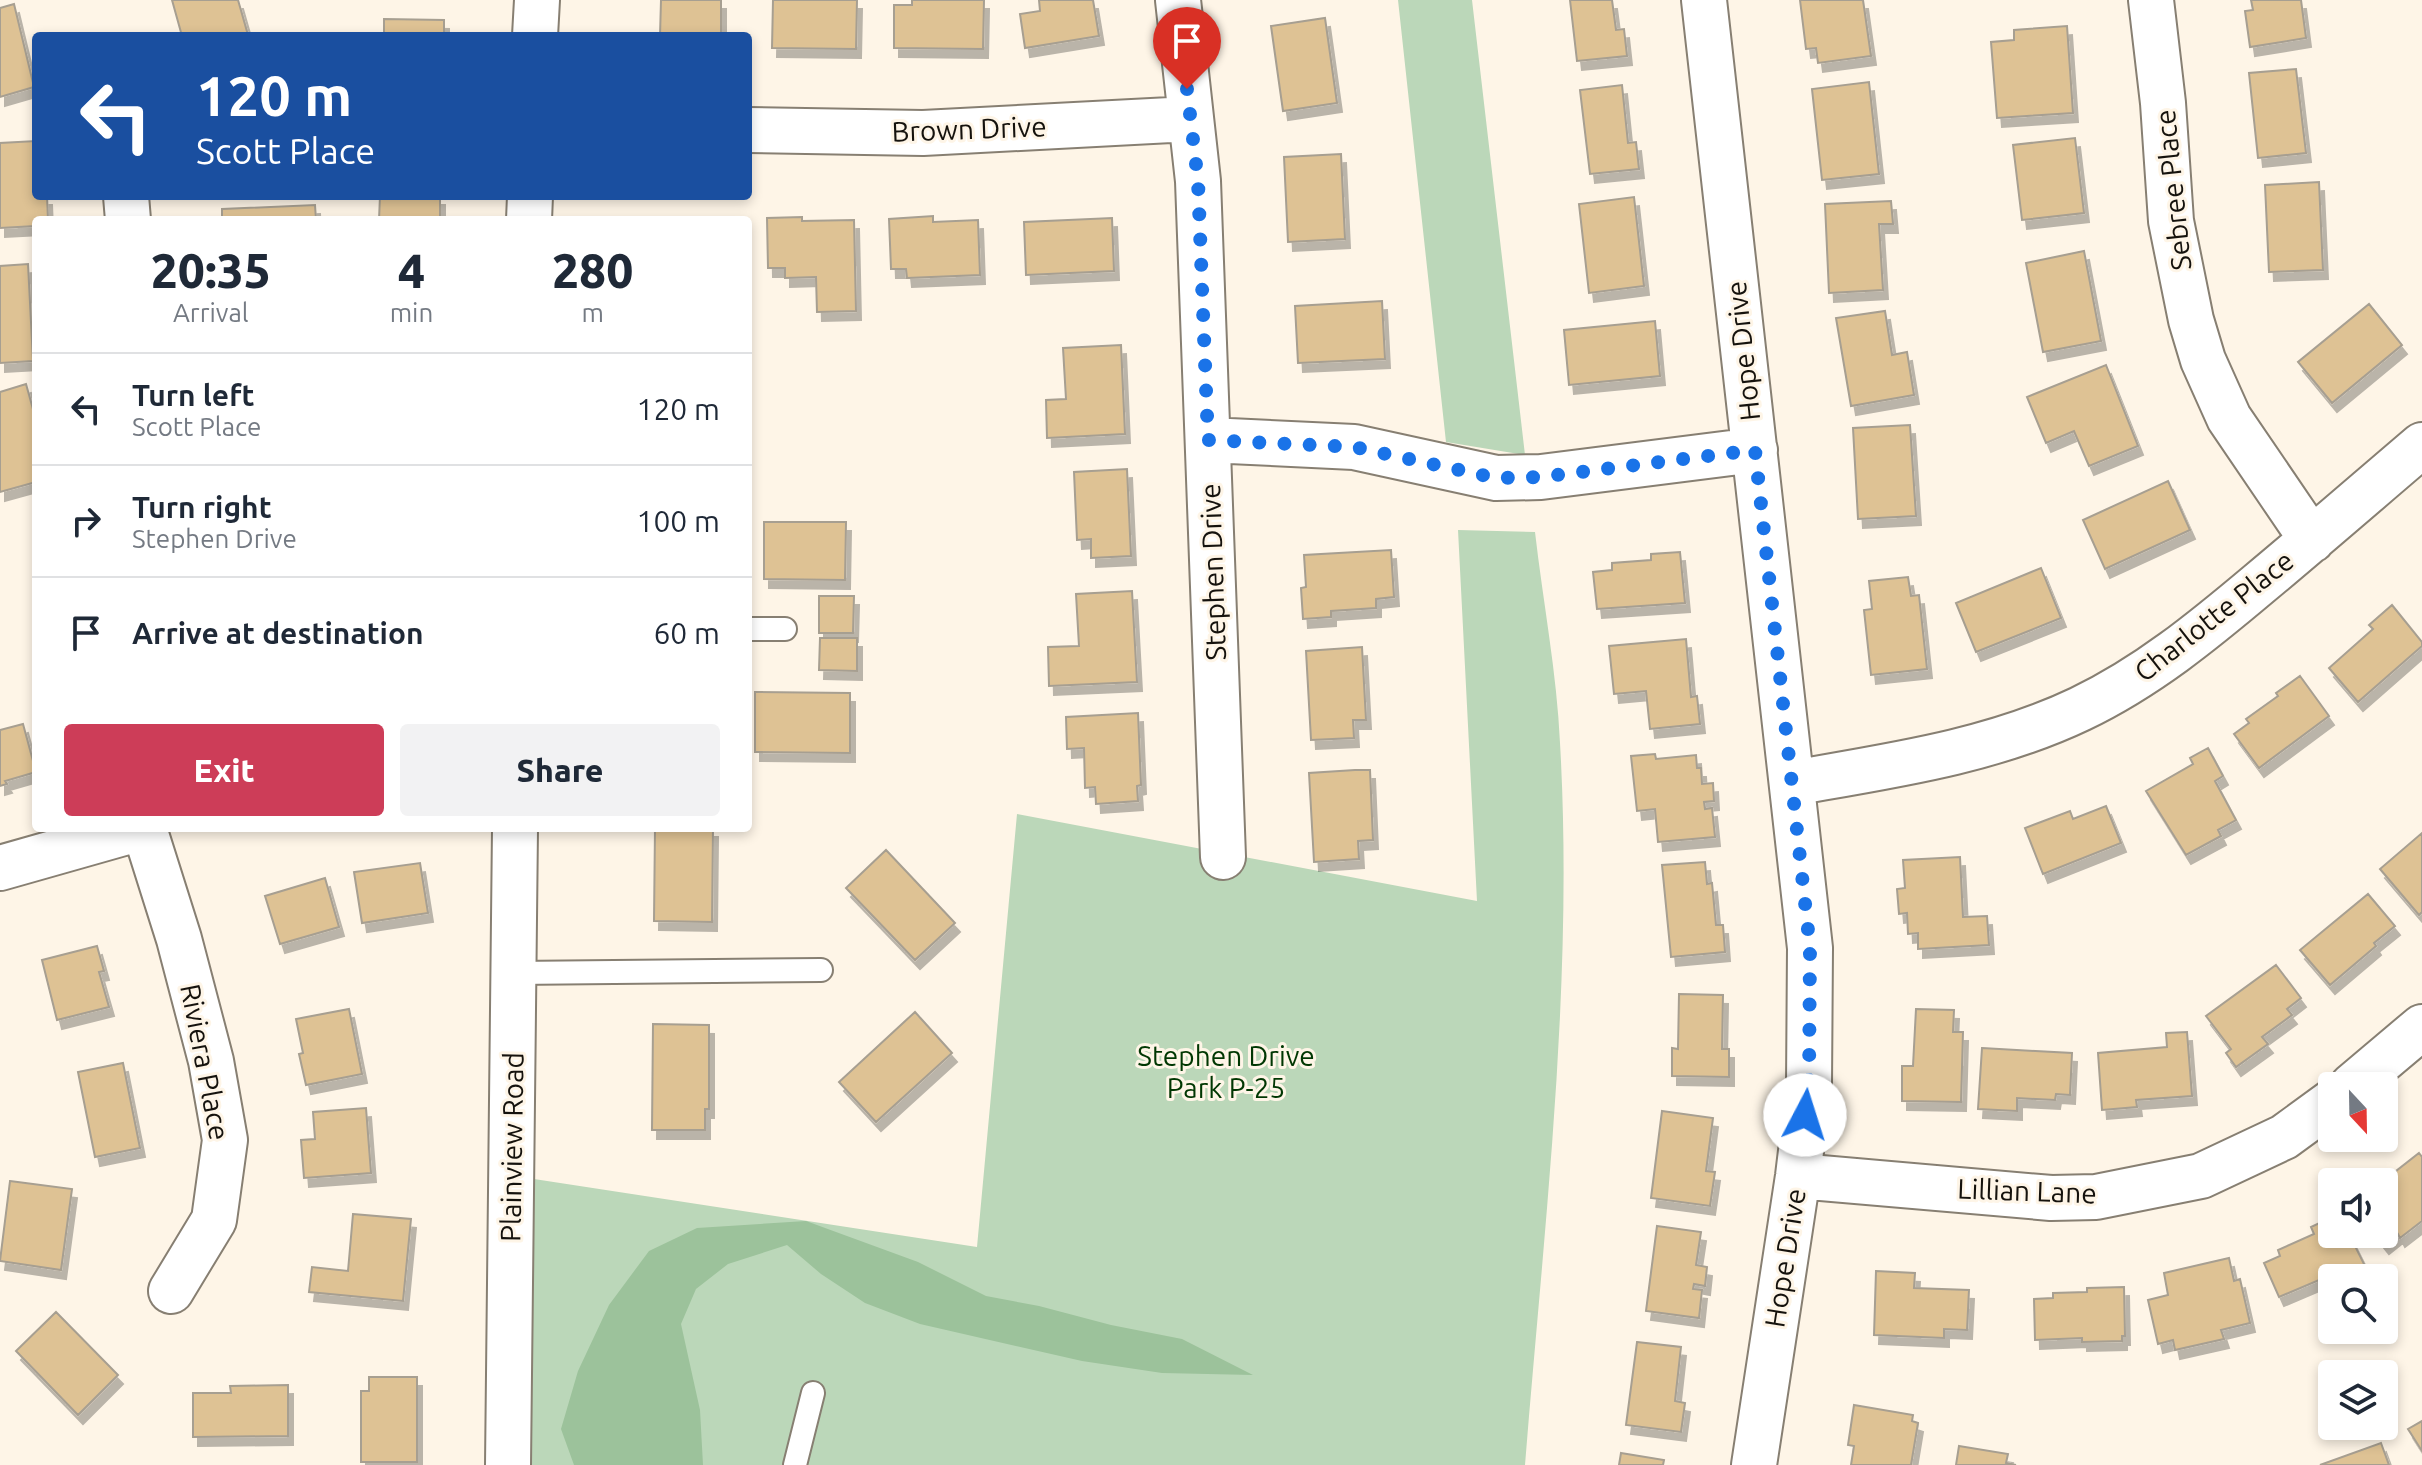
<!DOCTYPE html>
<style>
body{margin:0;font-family:Ubuntu,sans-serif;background:#f2f2f3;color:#1f2937;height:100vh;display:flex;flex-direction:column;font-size:30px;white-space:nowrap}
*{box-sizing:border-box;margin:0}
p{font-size:26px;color:#747a83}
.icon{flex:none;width:44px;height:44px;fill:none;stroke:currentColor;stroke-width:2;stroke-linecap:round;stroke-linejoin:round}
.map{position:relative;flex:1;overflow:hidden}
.side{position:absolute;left:32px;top:216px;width:720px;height:616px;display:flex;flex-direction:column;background:#fff;border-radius:8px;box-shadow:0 4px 12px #0003}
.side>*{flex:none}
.banner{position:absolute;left:32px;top:32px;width:720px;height:168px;border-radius:8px;box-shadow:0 4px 12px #0003;background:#1a4fa0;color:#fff;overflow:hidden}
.needle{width:52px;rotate:158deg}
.controls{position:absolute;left:2318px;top:1072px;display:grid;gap:16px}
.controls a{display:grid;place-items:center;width:80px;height:80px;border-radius:8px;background:#fff;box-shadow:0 4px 12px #0003;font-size:40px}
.pin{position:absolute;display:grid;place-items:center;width:68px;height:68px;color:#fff;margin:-82px -34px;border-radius:50% 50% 50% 0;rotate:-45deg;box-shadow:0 0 8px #0007}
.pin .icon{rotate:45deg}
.me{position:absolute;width:88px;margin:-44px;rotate:5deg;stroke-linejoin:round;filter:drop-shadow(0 0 6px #0008)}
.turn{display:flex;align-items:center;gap:28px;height:168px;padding:0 32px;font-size:36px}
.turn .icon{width:104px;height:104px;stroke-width:2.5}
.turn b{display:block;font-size:56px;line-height:68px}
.eta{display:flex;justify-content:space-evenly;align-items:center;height:136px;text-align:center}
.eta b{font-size:48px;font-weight:800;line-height:56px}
.primary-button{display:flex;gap:16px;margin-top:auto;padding:16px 32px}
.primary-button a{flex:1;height:92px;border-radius:8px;background:#cd3d58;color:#fff;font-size:32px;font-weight:800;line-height:92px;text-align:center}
.primary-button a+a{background:#f2f2f3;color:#1f2937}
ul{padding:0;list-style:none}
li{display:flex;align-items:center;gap:24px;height:112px;padding:0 32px;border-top:2px solid #e0e1e3}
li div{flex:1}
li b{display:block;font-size:30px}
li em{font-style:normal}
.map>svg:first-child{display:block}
</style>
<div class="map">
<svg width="2422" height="1465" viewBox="0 0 2422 1465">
<defs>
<filter id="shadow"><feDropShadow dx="5" dy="9" stdDeviation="0" flood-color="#0004"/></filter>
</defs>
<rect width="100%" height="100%" fill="#fef5e7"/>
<path fill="#bbd7b9" d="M1398,0H1472L1525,455L1446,442Z
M1458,530L1535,532C1543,602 1557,674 1560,743C1574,984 1544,1226 1525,1465H529L534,1179L977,1247L1017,814L1477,901Z"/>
<path fill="#9cc29b" d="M806,1221L918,1262L986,1296L1039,1306L1111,1325L1182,1339L1253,1375L1162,1373L1082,1361L920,1324L865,1303L821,1274L787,1245L728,1264L696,1289L681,1324L700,1410L703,1465H574L561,1429L578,1371L609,1305L649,1251L697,1228Z"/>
<path fill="#dec294" stroke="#a79f91" stroke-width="2" filter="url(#shadow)" d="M172,0H238L248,35L182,36Z
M661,0H721V36H660Z
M773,0H857L856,49L772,48Z
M912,0H984L983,49L894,48V5H912Z
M1039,0H1093L1099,36L1025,48L1020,14L1040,11Z
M1570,0H1612L1616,30L1624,29L1627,56L1577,61Z
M1800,0H1863L1871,56L1818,63L1816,48L1806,49Z
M2251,0H2301L2306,38L2250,47L2245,11L2253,10Z
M14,4L34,87L0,97V8Z
M1325,18L1337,103L1283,111L1271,26Z
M384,19L444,20V36H384Z
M2067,26L2073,113L1997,118L1991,42L2014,40V30Z
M2296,69L2306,153L2258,158L2249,73Z
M1869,82L1879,174L1822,180L1812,89Z
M1622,85L1628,143L1636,142L1639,169L1590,174L1580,90Z
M2075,138L2084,213L2022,220L2013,145Z
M36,141V196H47L48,220H36V226L0,228V143Z
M1341,154L1345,239L1288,242L1284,157Z
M2319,182L2323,270L2269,272L2265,185Z
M380,196H440V220H379Z
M1634,197L1644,286L1589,293L1579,204Z
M1891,201L1893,224H1879L1883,290L1829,293L1825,204Z
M315,205L316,220H222V209Z
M933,216V222L978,220L980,275L907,278L906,269H891L889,219Z
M802,217V221L854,220L856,311L817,312L816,277L785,278V268H768L767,218Z
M1112,218L1114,271L1026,275L1024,222Z
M2084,251L2101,341L2043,352L2026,263Z
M28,264L33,361L0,363V266Z
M1382,301L1385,359L1298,363L1295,306Z
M2369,304L2402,345L2332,403L2298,362Z
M1885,311L1892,355L1907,352L1914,395L1851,406L1836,318Z
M1655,321L1660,376L1569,385L1564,330Z
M1121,345L1125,434L1047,438L1046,400L1066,399L1063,348Z
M2106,365L2138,446L2089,466L2074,431L2046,443L2027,397Z
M26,384L36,420V482L0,492V392Z
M1910,425L1916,516L1858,519L1853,428Z
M1127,469L1131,556L1091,558V539L1077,540L1074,472Z
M2168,481L2190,530L2105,569L2083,520Z
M764,522H846L845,580L764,579Z
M1391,550L1394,597L1376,599V608L1331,611V617L1303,619L1301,588L1306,587L1304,555Z
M1680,552L1685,603L1597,609L1593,572L1612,570V563L1651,560V554Z
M2041,568L2061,618L1976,652L1956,603Z
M1908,577L1911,596L1919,595L1927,669L1871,675L1864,610L1872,609L1869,581Z
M1132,591L1137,682L1049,686L1048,647L1079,646L1076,594Z
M819,596H854L853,633H819Z
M2392,605L2422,642V646L2358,702L2329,668L2373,629L2369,625Z
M820,638H857V671L819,670Z
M1686,639L1691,697L1697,696L1700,724L1650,729L1646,691L1614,694L1609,646Z
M1362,647L1366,720H1353L1354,738L1311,740L1306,651Z
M2300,676L2329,716L2259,768L2234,734L2249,723L2246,719L2278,696L2276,693Z
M755,692L850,693V753L755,752Z
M1138,713L1141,785L1137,786L1138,801L1096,804L1095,787L1085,788L1084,748L1067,749L1066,717Z
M23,724L36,772L5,781L7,784L0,786V730Z
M2208,748L2223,776L2215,781L2236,820L2218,830L2221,836L2186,855L2146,791L2193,764L2190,758Z
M1655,754L1656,759L1696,755L1697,768H1701L1702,784L1713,783L1714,801L1704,802L1705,809L1712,808L1715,837L1658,842L1655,809L1637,811L1631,756Z
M1355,770H1370L1373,840L1358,841L1359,859L1314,862L1309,773Z
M2106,806L2121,843L2043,874L2025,828L2070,811L2073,819Z
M655,828H713L712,922L654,921Z
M2422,833V912L2419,915L2380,869Z
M886,850L955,923L915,960L846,888Z
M1960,857L1963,917L1987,916L1989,945L1918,949V933L1908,934L1907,913L1899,914L1897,889L1905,888L1903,860Z
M1705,862L1707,884L1712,883L1716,925H1723L1725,952L1671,957L1662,865Z
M420,863L428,913L362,923L354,872Z
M325,878L339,927L280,944L265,896Z
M2368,894L2395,926L2374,943L2376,946L2330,985L2300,950Z
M97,946L104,971L99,972L109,1007L57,1020L42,960Z
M2276,965L2301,998L2287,1009L2292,1015L2262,1037L2268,1044L2236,1067L2226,1053L2231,1049L2206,1016Z
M1679,994L1723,995L1722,1049H1729V1077L1672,1076V1048L1678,1049Z
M349,1009L362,1074L306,1085L299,1054L303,1053L296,1019Z
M1916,1009L1954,1010L1953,1032H1963L1961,1102L1902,1101V1066H1913Z
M915,1012L952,1053L876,1122L839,1082Z
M653,1024L709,1025V1109H705V1130H652Z
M2187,1032L2192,1096L2136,1100L2137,1107L2102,1110L2098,1053L2167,1047L2166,1033Z
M1982,1048L2072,1053L2070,1095L2056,1094L2055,1100L2017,1098V1111L1978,1109Z
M123,1063L140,1148L95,1157L78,1072Z
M366,1108L371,1173L304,1178L301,1140L315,1139L313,1112Z
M1662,1111L1713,1118L1706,1171L1715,1172L1710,1206L1651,1198Z
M2419,1153L2422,1157V1221L2400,1238L2398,1234L2384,1245L2375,1234H2384L2382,1182Z
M10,1181L72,1189L61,1270L0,1261Z
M353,1214L411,1219L403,1301L309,1292L312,1267L348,1271Z
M2332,1217V1234H2349L2371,1278H2335L2333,1274L2279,1297L2264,1263L2280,1256L2278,1250L2314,1234L2311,1227Z
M1657,1226L1701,1232L1696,1265L1707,1267L1705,1286L1694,1284L1693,1289L1702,1290L1699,1318L1646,1311Z
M2229,1258L2234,1281L2240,1279L2250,1323L2221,1330L2224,1339L2175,1350L2173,1340L2158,1344L2148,1300L2168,1295L2164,1273Z
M1876,1271L1915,1273L1914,1288L1969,1290L1967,1330L1944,1329V1338L1874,1335Z
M2124,1287L2125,1336H2122V1341L2082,1342V1338L2035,1340L2034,1299L2053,1298V1293L2087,1292V1288Z
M56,1312L118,1375L78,1415L16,1351Z
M1637,1342L1681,1347L1675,1401L1685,1403L1681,1432L1626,1425Z
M369,1377H417V1462H361V1391H369Z
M288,1385V1436L193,1437V1393H231L230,1386Z
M1854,1405L1913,1415L1912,1421L1918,1423L1911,1465H1851L1854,1446L1848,1445Z
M2422,1421V1451L2408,1429Z
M2381,1443L2389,1465H2320Z
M1959,1446L2008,1454L2006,1463L2016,1465H1956Z
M1621,1453L1664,1460L1663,1465H1619Z"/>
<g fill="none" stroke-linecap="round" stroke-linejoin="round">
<g stroke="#877f72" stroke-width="26">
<path id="service" d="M748,629H785
M514,973L821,970
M795,1465L813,1393"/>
</g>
<g stroke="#877f72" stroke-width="48">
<path id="minor" d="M1178,0L1198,181L1223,857
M1704,0L1810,948L1809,1085L1798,1176L1754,1465
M2151,0L2163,103L2171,221L2191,320L2203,360L2229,418L2312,540
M748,130L923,133L1190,119
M126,196L128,220
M1208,440L1354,447L1496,478L1541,477L1755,450
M1792,783C1889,766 1990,752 2080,709C2147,677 2203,631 2260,583C2314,538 2368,491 2422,445
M144,828L179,939L211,1061L225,1140L214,1220L171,1291
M0,868L141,828
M2352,1086L2422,1027
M1798,1176L2051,1198L2096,1197L2201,1176L2284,1137L2332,1102"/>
</g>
<g stroke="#877f72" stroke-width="48">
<path id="secondary" d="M535,36L537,0
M529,220L530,196
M508,1465L515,828"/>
</g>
<use href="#service" stroke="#fff" stroke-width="22"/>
<use href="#minor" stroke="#fff" stroke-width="44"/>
<use href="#secondary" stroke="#fff" stroke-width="44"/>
</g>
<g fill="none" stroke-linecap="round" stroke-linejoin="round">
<path stroke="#1a73e8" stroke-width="14" stroke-dasharray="0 25.2" d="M1187,89L1198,181L1208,440L1354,447L1496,478L1541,477L1755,450L1810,948L1809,1085L1805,1115"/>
</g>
<g text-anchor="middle" stroke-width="6" stroke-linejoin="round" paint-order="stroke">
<g font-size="28" fill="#15120d" stroke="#fef5e7">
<text transform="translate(969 129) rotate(-2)" y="10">Brown Drive</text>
<text transform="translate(2173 190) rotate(-96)" y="10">Sebree Place</text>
<text transform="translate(1743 351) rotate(-96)" y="10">Hope Drive</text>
<text transform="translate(1213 572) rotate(-92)" y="10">Stephen Drive</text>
<text transform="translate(2214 616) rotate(-38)" y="10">Charlotte Place</text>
<text transform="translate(205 1062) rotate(79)" y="10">Riviera Place</text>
<text transform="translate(512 1147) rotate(-89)" y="10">Plainview Road</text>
<text transform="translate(2027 1191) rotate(2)" y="10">Lillian Lane</text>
<text transform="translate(1785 1258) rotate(-81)" y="10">Hope Drive</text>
</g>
<g font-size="28" fill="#003702" stroke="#fef5e7">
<text x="1226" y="1066">Stephen Drive<tspan x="1226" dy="32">Park P-25</tspan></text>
</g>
</g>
</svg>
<div class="controls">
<a><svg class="needle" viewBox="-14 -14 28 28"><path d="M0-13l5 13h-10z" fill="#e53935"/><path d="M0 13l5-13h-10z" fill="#747a83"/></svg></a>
<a><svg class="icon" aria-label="sound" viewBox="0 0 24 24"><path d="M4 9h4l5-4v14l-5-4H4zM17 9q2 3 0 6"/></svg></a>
<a><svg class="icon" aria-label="search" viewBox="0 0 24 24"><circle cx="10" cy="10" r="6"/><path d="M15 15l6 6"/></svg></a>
<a><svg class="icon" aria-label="layers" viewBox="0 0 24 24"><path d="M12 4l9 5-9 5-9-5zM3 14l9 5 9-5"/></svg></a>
</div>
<div class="pin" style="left:1187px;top:89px;background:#d93025"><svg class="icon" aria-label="arrive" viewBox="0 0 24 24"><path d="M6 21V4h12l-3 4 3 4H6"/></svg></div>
<svg class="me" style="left:1805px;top:1115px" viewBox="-20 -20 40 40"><circle r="19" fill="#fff"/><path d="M0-13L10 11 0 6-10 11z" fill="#1a73e8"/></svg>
<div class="banner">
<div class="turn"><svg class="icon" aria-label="left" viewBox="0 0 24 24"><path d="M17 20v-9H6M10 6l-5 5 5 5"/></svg><div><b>120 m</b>Scott Place</div></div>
</div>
<section class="side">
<div class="eta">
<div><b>20:35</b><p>Arrival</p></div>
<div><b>4</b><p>min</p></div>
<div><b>280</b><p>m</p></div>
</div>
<ul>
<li><svg class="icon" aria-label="left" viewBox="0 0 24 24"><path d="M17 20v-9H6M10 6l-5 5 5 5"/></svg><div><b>Turn left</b><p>Scott Place</p></div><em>120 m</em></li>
<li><svg class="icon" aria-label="right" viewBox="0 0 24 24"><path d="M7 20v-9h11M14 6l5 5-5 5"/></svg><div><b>Turn right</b><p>Stephen Drive</p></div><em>100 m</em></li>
<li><svg class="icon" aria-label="arrive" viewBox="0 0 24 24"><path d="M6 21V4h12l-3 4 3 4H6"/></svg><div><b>Arrive at destination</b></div><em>60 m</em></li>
</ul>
<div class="primary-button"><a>Exit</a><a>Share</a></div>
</section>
</div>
